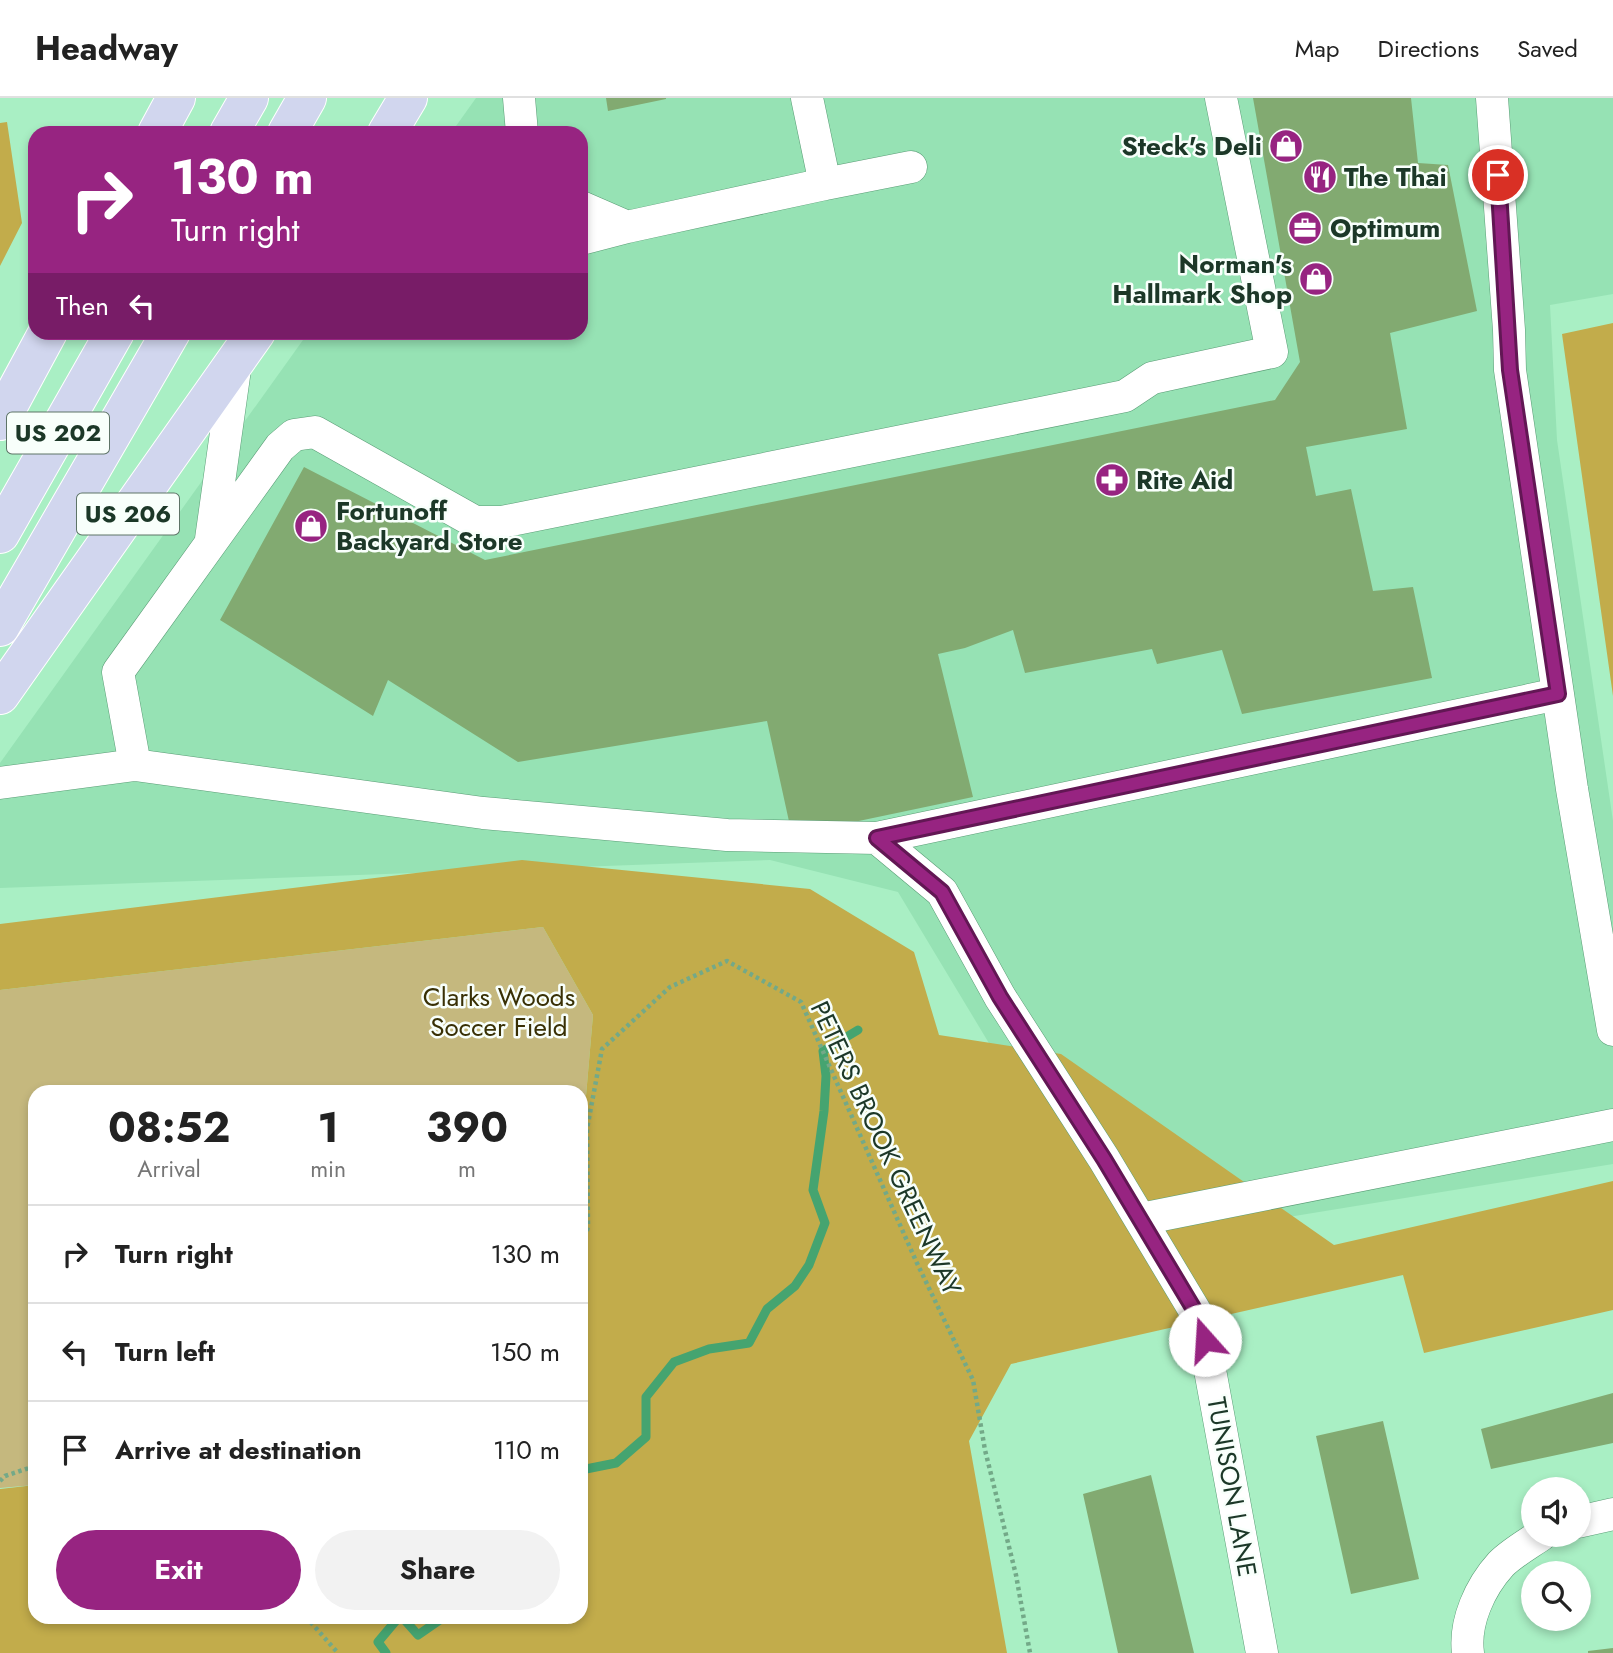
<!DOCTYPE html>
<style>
body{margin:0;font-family:Jost,sans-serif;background:#f2f2f2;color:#222;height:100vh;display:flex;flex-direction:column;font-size:26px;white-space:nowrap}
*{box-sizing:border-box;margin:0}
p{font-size:23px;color:#767676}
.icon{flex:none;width:38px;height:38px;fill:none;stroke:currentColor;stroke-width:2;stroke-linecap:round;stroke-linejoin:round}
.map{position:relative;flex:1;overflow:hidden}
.details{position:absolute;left:28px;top:987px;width:560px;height:539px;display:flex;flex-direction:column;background:#fff;border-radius:21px;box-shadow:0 4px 10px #0003}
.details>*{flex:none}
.banner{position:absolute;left:28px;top:28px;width:560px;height:214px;border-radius:21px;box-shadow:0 4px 10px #0003;background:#972481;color:#fff;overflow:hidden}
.controls{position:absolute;left:1521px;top:1379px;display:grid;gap:14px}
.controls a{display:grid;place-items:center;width:70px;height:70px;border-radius:50%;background:#fff;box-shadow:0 4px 10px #0003;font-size:35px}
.pin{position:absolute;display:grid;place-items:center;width:60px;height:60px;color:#fff;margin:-30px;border:4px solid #fff;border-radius:50%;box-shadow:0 2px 7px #0007}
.me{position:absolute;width:77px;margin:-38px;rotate:341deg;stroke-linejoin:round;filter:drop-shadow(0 0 5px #0008)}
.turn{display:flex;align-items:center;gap:24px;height:147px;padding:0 28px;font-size:32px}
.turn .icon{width:91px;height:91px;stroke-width:2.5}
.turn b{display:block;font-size:49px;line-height:60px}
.then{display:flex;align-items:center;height:66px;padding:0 28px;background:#0003;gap:14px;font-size:26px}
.eta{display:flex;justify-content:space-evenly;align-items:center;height:119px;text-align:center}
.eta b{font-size:42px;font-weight:700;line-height:49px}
.action{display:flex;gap:14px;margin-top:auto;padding:14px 28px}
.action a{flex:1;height:80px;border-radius:42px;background:#972481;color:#fff;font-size:28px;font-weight:700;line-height:80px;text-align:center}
.action a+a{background:#f2f2f2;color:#222}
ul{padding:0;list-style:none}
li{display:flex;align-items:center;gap:21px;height:98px;padding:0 28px;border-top:2px solid #e0e0e0}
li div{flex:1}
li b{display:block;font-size:26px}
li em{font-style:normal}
header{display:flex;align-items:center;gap:42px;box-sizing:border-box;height:98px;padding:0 35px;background:#fff;border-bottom:2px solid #e0e0e0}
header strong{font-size:33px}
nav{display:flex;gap:38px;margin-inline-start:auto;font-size:24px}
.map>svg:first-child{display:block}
</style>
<header>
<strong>Headway</strong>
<nav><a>Map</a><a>Directions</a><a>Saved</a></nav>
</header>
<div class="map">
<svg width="1613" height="1555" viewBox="0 0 1613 1555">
<rect width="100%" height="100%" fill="#a9efc4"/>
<path fill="#96e2b4" d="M476,0H1613V196L1550,207L1557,342L1613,723V1066L1111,1148L898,794L770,762L0,790V665L308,235L581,234V35H451Z"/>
<path fill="#c5b87e" d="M543,829L593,917L581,1056V994H35V1387L0,1390V892Z"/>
<path fill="#c2ac4b" d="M7,24L22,125L0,168V25Z
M1613,225V598L1562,236Z
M522,762L810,791L914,854L939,937L1061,956L1334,1147L1613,1083V1212L1424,1255L1403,1177L1011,1266L969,1343L1007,1555H0V1391L35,1387V1519H581V1056L593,917L543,829L0,892V826Z"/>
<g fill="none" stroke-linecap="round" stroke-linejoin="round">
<path stroke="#45a470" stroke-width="9" d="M581,1372L616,1365L646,1339V1299L674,1264L709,1251L749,1245L767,1211L795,1188L809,1167L825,1125L813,1092L824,1013L826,978L823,953L858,932
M402,1519L418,1537L444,1519
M386,1555L378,1544L399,1519"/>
</g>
<path fill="#82aa71" d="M606,0H666V1L608,13Z
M1253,0H1411L1418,65L1448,67L1477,213L1390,235L1407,331L1306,349L1316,398L1351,391L1373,493L1413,489L1432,580L1242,616L1222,552L1157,566L1152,551L1025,575L1013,532L965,550L938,556L973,699L792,737L767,623L518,664L388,582L373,618L220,522L304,369L485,462L1275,302L1300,264Z
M1613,1295V1345L1491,1371L1481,1331Z
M1383,1323L1419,1481L1351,1496L1316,1338Z
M1151,1377L1194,1555H1118L1083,1396Z
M1613,1550V1555H1588V1553Z"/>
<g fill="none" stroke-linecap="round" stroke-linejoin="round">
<g stroke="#5a9d76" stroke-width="33">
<path id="minor" d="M519,0L522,35
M1221,0L1272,254L1152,280L1125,298L502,424H475L315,334L294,337L280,349L118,574L135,667L483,715L727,737L877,740L1558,596L1510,272L1509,232L1492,0
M825,86L911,69
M581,109L627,129
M581,141L627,129L825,86L807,0
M211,441L236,264
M1558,596L1572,691L1613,932
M0,685L135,667
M877,740L942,794L1000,899L1104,1061L1201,1223L1262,1555
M1141,1121L1613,1027
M1578,1424L1613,1416
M1468,1555C1464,1524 1480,1489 1501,1466C1512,1455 1528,1446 1541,1437"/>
</g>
<g stroke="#fff" stroke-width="40">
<path id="highway" d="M157,35L176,0
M229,35L249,0
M287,35L307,0
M387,35L408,0
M0,323L48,234
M0,436L115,234
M0,529L171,234
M0,597L256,234"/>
</g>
<path stroke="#73a988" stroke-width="4.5" stroke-dasharray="3.5 3.5" stroke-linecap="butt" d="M581,1153L588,1129L587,1031L602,951L670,889L727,863L801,904L916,1163L973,1282L985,1352L1016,1477L1030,1555
M0,1383L5,1378L35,1368
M306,1519L338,1555"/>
<use href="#minor" stroke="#fff" stroke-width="32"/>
<use href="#highway" stroke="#d1d6ee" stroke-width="38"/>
</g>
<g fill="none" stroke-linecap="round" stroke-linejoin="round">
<g stroke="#621754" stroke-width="18">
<path id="route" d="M1205,1242L1201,1223L1104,1061L1000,899L942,794L877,740L1558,596L1510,272L1498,77"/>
</g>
<use href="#route" stroke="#972481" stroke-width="12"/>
</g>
<defs>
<g id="shop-disc" transform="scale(1.75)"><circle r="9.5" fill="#972481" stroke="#f8fffb"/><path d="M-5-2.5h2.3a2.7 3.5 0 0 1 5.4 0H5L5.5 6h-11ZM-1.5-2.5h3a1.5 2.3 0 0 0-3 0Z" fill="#fff"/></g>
<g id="restaurant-disc" transform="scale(1.75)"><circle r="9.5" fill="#972481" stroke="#f8fffb"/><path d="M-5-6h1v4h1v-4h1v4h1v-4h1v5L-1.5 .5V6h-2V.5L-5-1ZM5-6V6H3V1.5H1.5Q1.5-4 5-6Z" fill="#fff"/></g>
<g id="office-disc" transform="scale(1.75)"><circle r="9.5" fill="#972481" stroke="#f8fffb"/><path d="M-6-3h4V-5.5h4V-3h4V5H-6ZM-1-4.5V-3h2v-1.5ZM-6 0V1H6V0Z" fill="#fff"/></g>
<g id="pharmacy-disc" transform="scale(1.75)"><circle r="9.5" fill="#972481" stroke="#f8fffb"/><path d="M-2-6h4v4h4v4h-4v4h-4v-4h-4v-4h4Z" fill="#fff"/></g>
</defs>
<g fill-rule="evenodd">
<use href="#shop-disc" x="1286" y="48"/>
<use href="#restaurant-disc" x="1320" y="79"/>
<use href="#office-disc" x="1305" y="130"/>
<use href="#shop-disc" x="1316" y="181"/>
<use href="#pharmacy-disc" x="1112" y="382"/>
<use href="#shop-disc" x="311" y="428"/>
</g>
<g text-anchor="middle" stroke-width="5" stroke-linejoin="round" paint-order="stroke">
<g fill="#f8fffb" stroke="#5e7467" stroke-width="2">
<rect x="7" y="314.5" width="102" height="41" rx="5"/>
<rect x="77" y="395.5" width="102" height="41" rx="5"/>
</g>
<g font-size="24" font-weight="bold" fill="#1c3828">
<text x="58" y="343">US 202</text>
<text x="128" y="424">US 206</text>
</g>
<g font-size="26" font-weight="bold" fill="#1c3828" stroke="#f8fffb" text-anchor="start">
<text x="1262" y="57" text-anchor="end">Steck's Deli</text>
<text x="1344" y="88">The Thai</text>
<text x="1330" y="139">Optimum</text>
<text x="1292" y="175" text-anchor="end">Norman's<tspan x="1292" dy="30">Hallmark Shop</tspan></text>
<text x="1136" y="391">Rite Aid</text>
<text x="336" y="422">Fortunoff<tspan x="336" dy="30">Backyard Store</tspan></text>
</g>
<g font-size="26" fill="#393005" stroke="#f8fffb">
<text x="499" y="908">Clarks Woods<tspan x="499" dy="30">Soccer Field</tspan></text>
</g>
<g font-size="26" fill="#1c3828" stroke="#f8fffb">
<text transform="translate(886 1050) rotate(65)" y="9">PETERS BROOK GREENWAY</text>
<text transform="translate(1232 1389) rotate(80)" y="9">TUNISON LANE</text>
</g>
</g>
</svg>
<div class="controls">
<a><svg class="icon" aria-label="sound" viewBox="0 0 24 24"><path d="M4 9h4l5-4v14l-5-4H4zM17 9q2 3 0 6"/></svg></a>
<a><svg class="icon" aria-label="search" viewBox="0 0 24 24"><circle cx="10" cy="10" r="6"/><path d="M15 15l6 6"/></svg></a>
</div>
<div class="pin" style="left:1498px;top:77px;background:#d93025"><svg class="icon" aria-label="arrive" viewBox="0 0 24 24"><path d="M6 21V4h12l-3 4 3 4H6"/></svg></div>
<svg class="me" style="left:1205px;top:1242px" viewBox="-20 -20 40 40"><circle r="19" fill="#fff"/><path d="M0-13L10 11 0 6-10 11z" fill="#972481"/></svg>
<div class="banner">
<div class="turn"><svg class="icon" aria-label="right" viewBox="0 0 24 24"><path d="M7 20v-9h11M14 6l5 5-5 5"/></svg><div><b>130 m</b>Turn right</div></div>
<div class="then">Then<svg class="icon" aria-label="left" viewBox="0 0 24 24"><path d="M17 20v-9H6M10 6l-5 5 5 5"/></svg></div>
</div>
<section class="details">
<div class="eta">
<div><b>08:52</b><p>Arrival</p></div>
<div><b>1</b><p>min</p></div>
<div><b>390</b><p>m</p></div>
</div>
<ul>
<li><svg class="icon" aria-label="right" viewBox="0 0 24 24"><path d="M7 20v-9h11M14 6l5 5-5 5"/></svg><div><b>Turn right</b></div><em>130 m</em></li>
<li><svg class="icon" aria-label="left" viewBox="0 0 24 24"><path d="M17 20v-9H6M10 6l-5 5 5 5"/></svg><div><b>Turn left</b></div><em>150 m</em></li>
<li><svg class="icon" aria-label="arrive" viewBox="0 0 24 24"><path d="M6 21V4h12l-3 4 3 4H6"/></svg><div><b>Arrive at destination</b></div><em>110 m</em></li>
</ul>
<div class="action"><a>Exit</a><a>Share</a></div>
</section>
</div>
